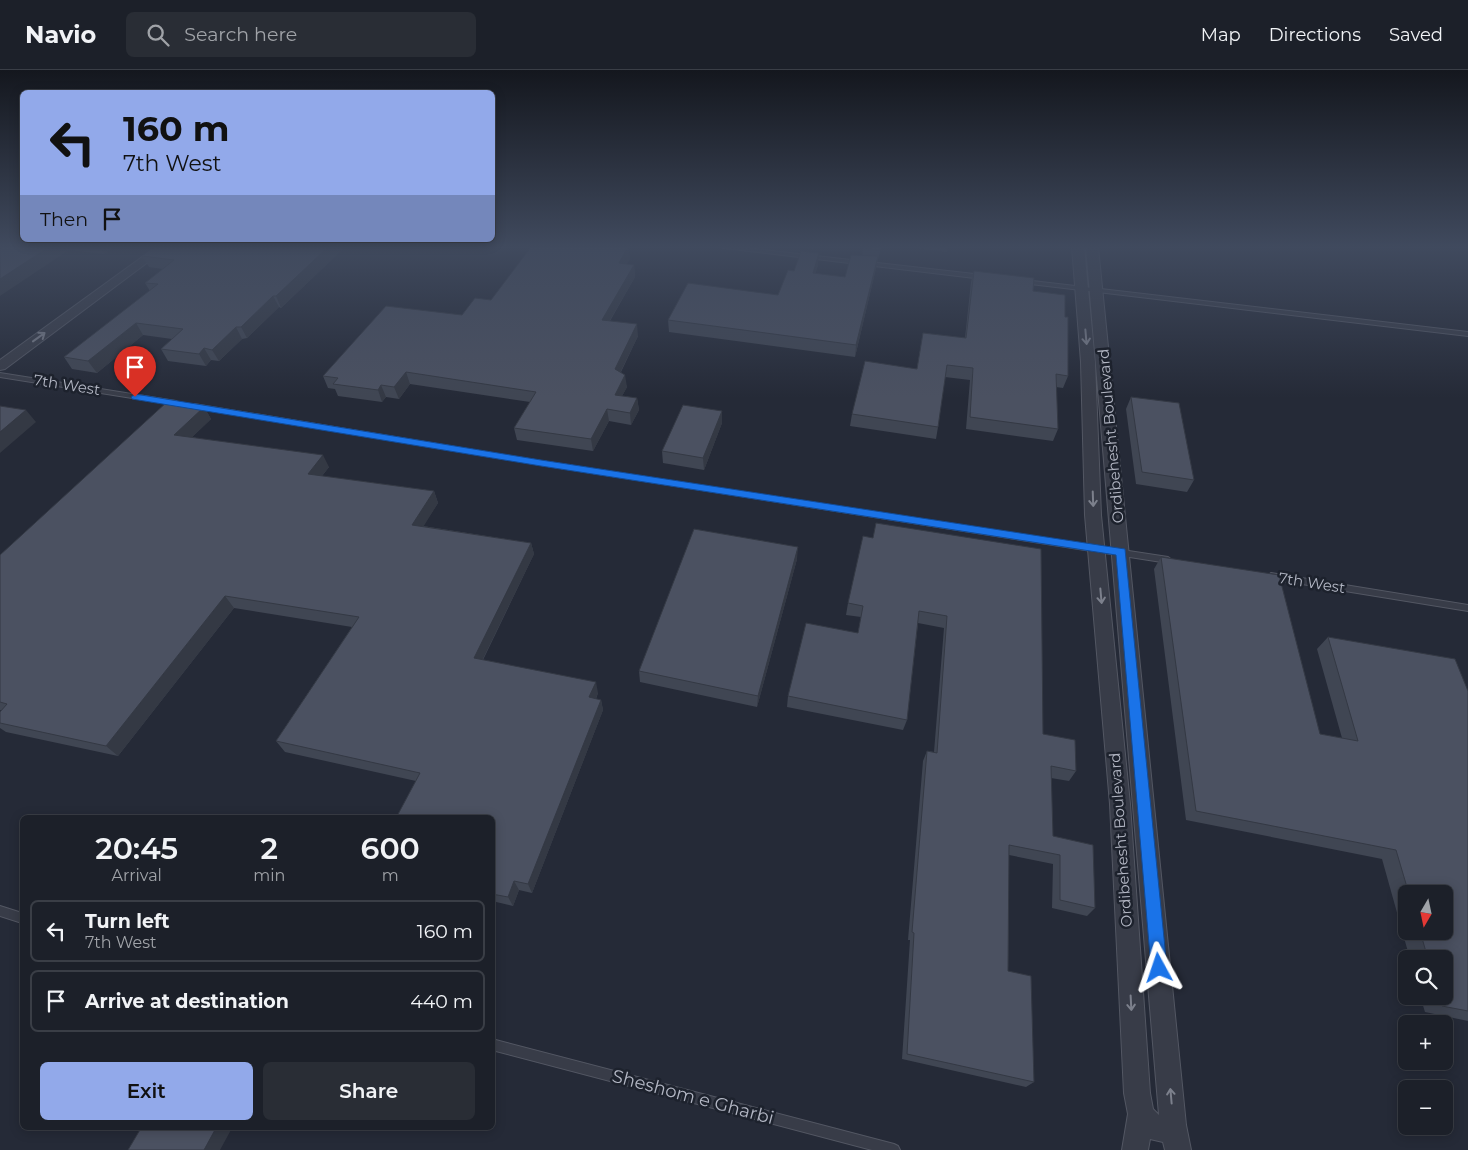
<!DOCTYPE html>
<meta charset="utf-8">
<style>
body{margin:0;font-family:Montserrat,sans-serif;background:#292d35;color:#f1f3f6;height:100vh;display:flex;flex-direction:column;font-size:19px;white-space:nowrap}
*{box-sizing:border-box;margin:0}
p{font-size:16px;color:#a0a3a8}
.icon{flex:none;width:28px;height:28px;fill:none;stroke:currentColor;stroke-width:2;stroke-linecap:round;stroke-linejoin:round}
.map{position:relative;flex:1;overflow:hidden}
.sheet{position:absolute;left:20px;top:745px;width:475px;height:315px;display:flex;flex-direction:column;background:#1c2029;border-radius:8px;box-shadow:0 2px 12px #0003,0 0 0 1px #3a3e46}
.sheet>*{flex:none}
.top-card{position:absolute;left:20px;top:20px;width:475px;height:152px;border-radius:8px;box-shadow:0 2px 12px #0003,0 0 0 1px #3a3e46;background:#92a9ea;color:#111;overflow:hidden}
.needle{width:32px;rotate:189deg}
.fabs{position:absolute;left:1398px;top:815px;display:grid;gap:10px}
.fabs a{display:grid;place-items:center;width:55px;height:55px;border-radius:8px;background:#1c2029;box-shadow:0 2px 12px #0003,0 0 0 1px #3a3e46;font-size:25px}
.pin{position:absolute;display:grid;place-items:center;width:42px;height:42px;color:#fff;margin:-51px -21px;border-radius:50% 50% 50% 0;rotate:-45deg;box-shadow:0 0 5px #0007}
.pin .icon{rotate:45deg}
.me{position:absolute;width:55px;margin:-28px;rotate:355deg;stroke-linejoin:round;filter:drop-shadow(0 0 4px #0008)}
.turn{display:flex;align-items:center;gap:18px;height:105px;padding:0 20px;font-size:22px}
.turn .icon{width:65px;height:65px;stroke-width:2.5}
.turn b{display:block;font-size:35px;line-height:42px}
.then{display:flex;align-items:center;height:48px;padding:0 20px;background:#0003;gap:10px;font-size:19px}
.eta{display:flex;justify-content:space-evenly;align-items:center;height:85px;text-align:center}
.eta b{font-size:30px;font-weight:600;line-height:35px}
.cta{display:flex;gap:10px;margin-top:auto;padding:10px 20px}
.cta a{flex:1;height:58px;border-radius:8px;background:#92a9ea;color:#111;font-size:20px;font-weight:600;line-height:58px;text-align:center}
.cta a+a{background:#292d35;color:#f1f3f6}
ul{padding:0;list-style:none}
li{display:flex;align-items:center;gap:15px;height:62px;margin:0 10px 8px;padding:0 10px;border:2px solid #3a3e46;border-radius:8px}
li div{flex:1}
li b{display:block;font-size:19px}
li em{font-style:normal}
header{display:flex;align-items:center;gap:30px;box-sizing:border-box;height:70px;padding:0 25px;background:#1c2029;border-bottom:1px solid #3a3e46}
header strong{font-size:24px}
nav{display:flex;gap:28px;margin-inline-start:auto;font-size:18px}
.search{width:350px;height:45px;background:#292d35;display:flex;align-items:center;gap:12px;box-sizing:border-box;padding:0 18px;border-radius:8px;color:#a0a3a8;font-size:19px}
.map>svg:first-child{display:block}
</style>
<header>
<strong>Navio</strong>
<div class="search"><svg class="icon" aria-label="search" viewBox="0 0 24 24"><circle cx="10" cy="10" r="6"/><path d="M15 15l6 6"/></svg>Search here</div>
<nav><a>Map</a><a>Directions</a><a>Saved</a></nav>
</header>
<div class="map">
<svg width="1468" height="1080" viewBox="0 0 1468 1080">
<rect width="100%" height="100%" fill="#252a37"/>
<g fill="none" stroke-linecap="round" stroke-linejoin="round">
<g stroke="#535763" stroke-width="2">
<path id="service" d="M722,177H737L983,205L986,207L983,209L724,178Z
M1024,210L1468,262V266L1022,213L1021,212Z
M0,303L176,331L179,333L176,335L0,307Z
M194,334L541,391L1168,487L1172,490L1168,493L541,395L192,337L191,336Z
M1271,503L1468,535V541L1271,509L1267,506Z
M0,836L22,843V853L0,846Z
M492,969L894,1074L898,1076L900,1080H872L492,980Z"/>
</g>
<g stroke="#535763" stroke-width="2">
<path id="tertiary" d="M156,177H168L5,299L0,300V290Z
M1072,177H1084L1095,292L1101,445L1130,734L1150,1023L1153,1039L1159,1045L1086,177H1098L1186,1055L1191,1080H1165L1163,1072L1150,1069L1148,1080H1122L1128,1044L1124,1023L1110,734L1085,445L1081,292Z"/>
</g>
<use href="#service" fill="#383c48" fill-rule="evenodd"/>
<use href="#tertiary" fill="#383c48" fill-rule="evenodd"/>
</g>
<path fill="#404653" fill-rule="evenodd" d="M0,177H114L104,184L69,180Z
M154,177H345L281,238L279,237L247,268L242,269L219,291L211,290L206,296L168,291L161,279L172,269L143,265L97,303L72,299L64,287L150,221L145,213L163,199L149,197L142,186Z
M628,177L630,189L626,194L634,195L635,207L610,251L638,266L621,302L627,317L622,326L637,328L639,340L631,355L609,351L593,381L517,370L514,358L530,332L410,314L399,329L386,327L382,332L338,326L335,319L328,318L323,306L462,245L491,230Z
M799,177H815L814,179Z
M863,177H881L855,287L669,262L668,250L778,225L794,201L818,195L815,204L845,207L862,186Z
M908,177H948L947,182Z
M974,201L1033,221L1065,247L1068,306L1063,318L1056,317L1058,359L1053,371L966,359L970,310L945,307L938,357L936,369L850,356L852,344L917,298L923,263L965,268L971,212Z
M1131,327L1194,410L1187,422L1136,414L1126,339Z
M204,337L211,349L192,367L329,397L322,406L434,421L438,433L423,456L531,473L534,484L483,590L598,623L596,629L601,630L603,640L532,823L519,820L513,836L492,831V748L416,711L285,682L276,671L352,557L234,538L118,686L6,662L0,658V642L1,640H0V485Z
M722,341V353L704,400L663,393L662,381Z
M876,453L1043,664L1076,701L1069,711L1051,708L1053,766L1095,838L1087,846L1052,838L1053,794L1009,785L1008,901L1034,1012L1026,1017L902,989L910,870H908L923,691L927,681L934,682L944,558L918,553L907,650L903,660L787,637L788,626L858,563L861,547L846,545L848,533L873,468Z
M1161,487L1320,664L1342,668L1317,579L1328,567L1468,621V951L1425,942L1420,926H1444V889H1410L1382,789L1186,750L1154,499ZM1406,824H1444V861H1406Z
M797,489L757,637L640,612L639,601Z"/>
<path fill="#343944" d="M49,177H68L69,180L0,226V209Z
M99,177H114L104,184Z
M328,177H345L281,238L276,226Z
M628,177L630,189L620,205L619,193Z
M819,183L818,195L812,215L813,203Z
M878,186L876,198L855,287L856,275Z
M634,195L635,207L603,262L602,250Z
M273,226L279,237L247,268L241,257Z
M136,253L143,265L97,303L88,291Z
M637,254L638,266L616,311L615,299Z
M236,257L242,269L219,291L212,280Z
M204,278L211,290L206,296L199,284Z
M406,302L410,314L399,329L394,317Z
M625,305L627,317L616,337L615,325Z
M381,315L386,327L382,332L378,320Z
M637,328L639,340L631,355L630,343Z
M204,337L211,349L182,377L174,365Z
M607,339L609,351L593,381L591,369Z
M26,340L36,352L0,383V362Z
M722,341V353L704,400L703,388Z
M323,385L329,397L314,416L308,404Z
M434,421L438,433L417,467L412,455Z
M531,473L534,484L478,599L474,588Z
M798,477L797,489L757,637L758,626Z
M225,526L234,538L118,686L106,676Z
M596,612L598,623L592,638L589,627Z
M601,630L603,640L532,823L528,814Z
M514,811L519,820L513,836L508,827Z
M216,1058H232L220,1080H204Z"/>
<path fill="#4b5161" stroke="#343944" d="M0,177H49L0,209Z
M154,177H328L276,226H273L241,257H236L212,280L204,278L199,284L161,279L183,259L136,253L88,291L64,287L158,214L145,213L174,190L142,186Z
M531,177H628L619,193L634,195L602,250L637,254L615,299L625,305L615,325L637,328L630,343L607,339L591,369L514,358L536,322L406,302L394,317L381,315L378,320L333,314L338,308L323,306L386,236L462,245L475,228L491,230Z
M863,177H880L879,180L863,178Z
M801,181L819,183L813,203L845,207L851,185L878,186L856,275L668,250L688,213L778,225L788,200L794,201Z
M974,201L1034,208L1033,221L1065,225V247H1068V306L1056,304L1058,359L970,347L973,298L947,295L938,357L852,344L865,291L917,299L923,263L966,268Z
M1131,327L1179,333L1194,410L1142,402Z
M168,331L204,337L174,365L323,385L308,404L434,421L412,455L531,473L474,588L596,612L589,627L601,630L528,814L514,811L508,827L492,824V748H396L420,703L276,671L359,547L225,526L106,676L0,653V642L7,634L0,632V485Z
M683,335L722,341L703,388L662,381Z
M0,336L26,340L0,362Z
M876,453L1041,479L1043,664L1075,670L1076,701L1051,696L1053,766L1093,775L1095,838L1060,830V785L1009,775L1008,901L1031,906L1034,1012L907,984L914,863L912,862L927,681L937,683L947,546L919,541L907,650L788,626L806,553L858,563L863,536L848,533L863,466L873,468Z
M694,459L798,477L758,626L639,601Z
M1161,487L1279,505L1320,664L1358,671L1328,567L1455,589L1468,621V941L1442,936L1439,926H1444V889H1428L1420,861H1444V824H1409L1396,780L1196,741Z
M141,1058H216L204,1080H128Z"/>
<defs><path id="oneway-shaft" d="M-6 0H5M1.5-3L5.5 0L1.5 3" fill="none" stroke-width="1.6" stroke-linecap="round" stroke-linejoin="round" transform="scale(1.25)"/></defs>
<g stroke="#7c808c">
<use href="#oneway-shaft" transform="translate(39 267) rotate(-36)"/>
<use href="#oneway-shaft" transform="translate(1086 267) rotate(85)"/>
<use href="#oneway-shaft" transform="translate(1093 429) rotate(88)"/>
<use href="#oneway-shaft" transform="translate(1101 526) rotate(85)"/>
<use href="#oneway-shaft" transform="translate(1131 933) rotate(87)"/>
<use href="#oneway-shaft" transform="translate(1171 1026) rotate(-95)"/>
</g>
<linearGradient id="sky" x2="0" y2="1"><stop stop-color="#14171e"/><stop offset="0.54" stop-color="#404a5e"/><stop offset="1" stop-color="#404a5e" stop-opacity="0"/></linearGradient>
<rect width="1468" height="328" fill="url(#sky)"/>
<path fill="#1a73e8" stroke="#114b97" d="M135,324L541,390L1125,479L1167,898L1165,903L1159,905L1154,903L1151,898L1116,485L541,396L132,329L131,327Z"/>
<g text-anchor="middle" stroke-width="5" stroke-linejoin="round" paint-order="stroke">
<g font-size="15" fill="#b3b7c4" stroke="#1d222d">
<text transform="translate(67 315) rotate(9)" y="5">7th West</text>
<text transform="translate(1111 366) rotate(-95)" y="5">Ordibehesht Boulevard</text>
<text transform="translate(1312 513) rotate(9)" y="5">7th West</text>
<text transform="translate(1121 770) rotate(-94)" y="5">Ordibehesht Boulevard</text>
</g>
<g font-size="18" fill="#b3b7c4" stroke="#1d222d">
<text transform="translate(693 1027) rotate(15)" y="6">Sheshom e Gharbi</text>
</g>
</g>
</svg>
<div class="fabs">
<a><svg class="needle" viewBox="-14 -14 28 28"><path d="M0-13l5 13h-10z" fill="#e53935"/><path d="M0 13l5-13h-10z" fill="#a0a3a8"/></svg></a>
<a><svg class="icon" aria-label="search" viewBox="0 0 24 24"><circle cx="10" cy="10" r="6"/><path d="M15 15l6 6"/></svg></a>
<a>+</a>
<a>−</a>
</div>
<div class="pin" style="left:135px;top:327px;background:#d93025"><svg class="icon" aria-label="arrive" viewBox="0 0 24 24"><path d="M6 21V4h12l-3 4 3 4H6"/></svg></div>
<svg class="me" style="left:1159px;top:898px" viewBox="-20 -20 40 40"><path d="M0-17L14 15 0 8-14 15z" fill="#1a73e8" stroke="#fff" stroke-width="4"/></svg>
<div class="top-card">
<div class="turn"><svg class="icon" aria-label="left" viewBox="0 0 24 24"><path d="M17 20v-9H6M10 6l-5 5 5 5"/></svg><div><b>160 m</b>7th West</div></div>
<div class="then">Then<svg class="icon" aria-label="arrive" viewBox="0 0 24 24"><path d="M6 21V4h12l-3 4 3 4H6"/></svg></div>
</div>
<section class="sheet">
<div class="eta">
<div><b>20:45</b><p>Arrival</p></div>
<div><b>2</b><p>min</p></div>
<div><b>600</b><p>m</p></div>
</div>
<ul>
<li><svg class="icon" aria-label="left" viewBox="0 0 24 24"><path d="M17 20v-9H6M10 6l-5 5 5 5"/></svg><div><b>Turn left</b><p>7th West</p></div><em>160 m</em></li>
<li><svg class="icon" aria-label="arrive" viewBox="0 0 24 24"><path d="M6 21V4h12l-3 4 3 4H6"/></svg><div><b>Arrive at destination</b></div><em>440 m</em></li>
</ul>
<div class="cta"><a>Exit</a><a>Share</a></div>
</section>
</div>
